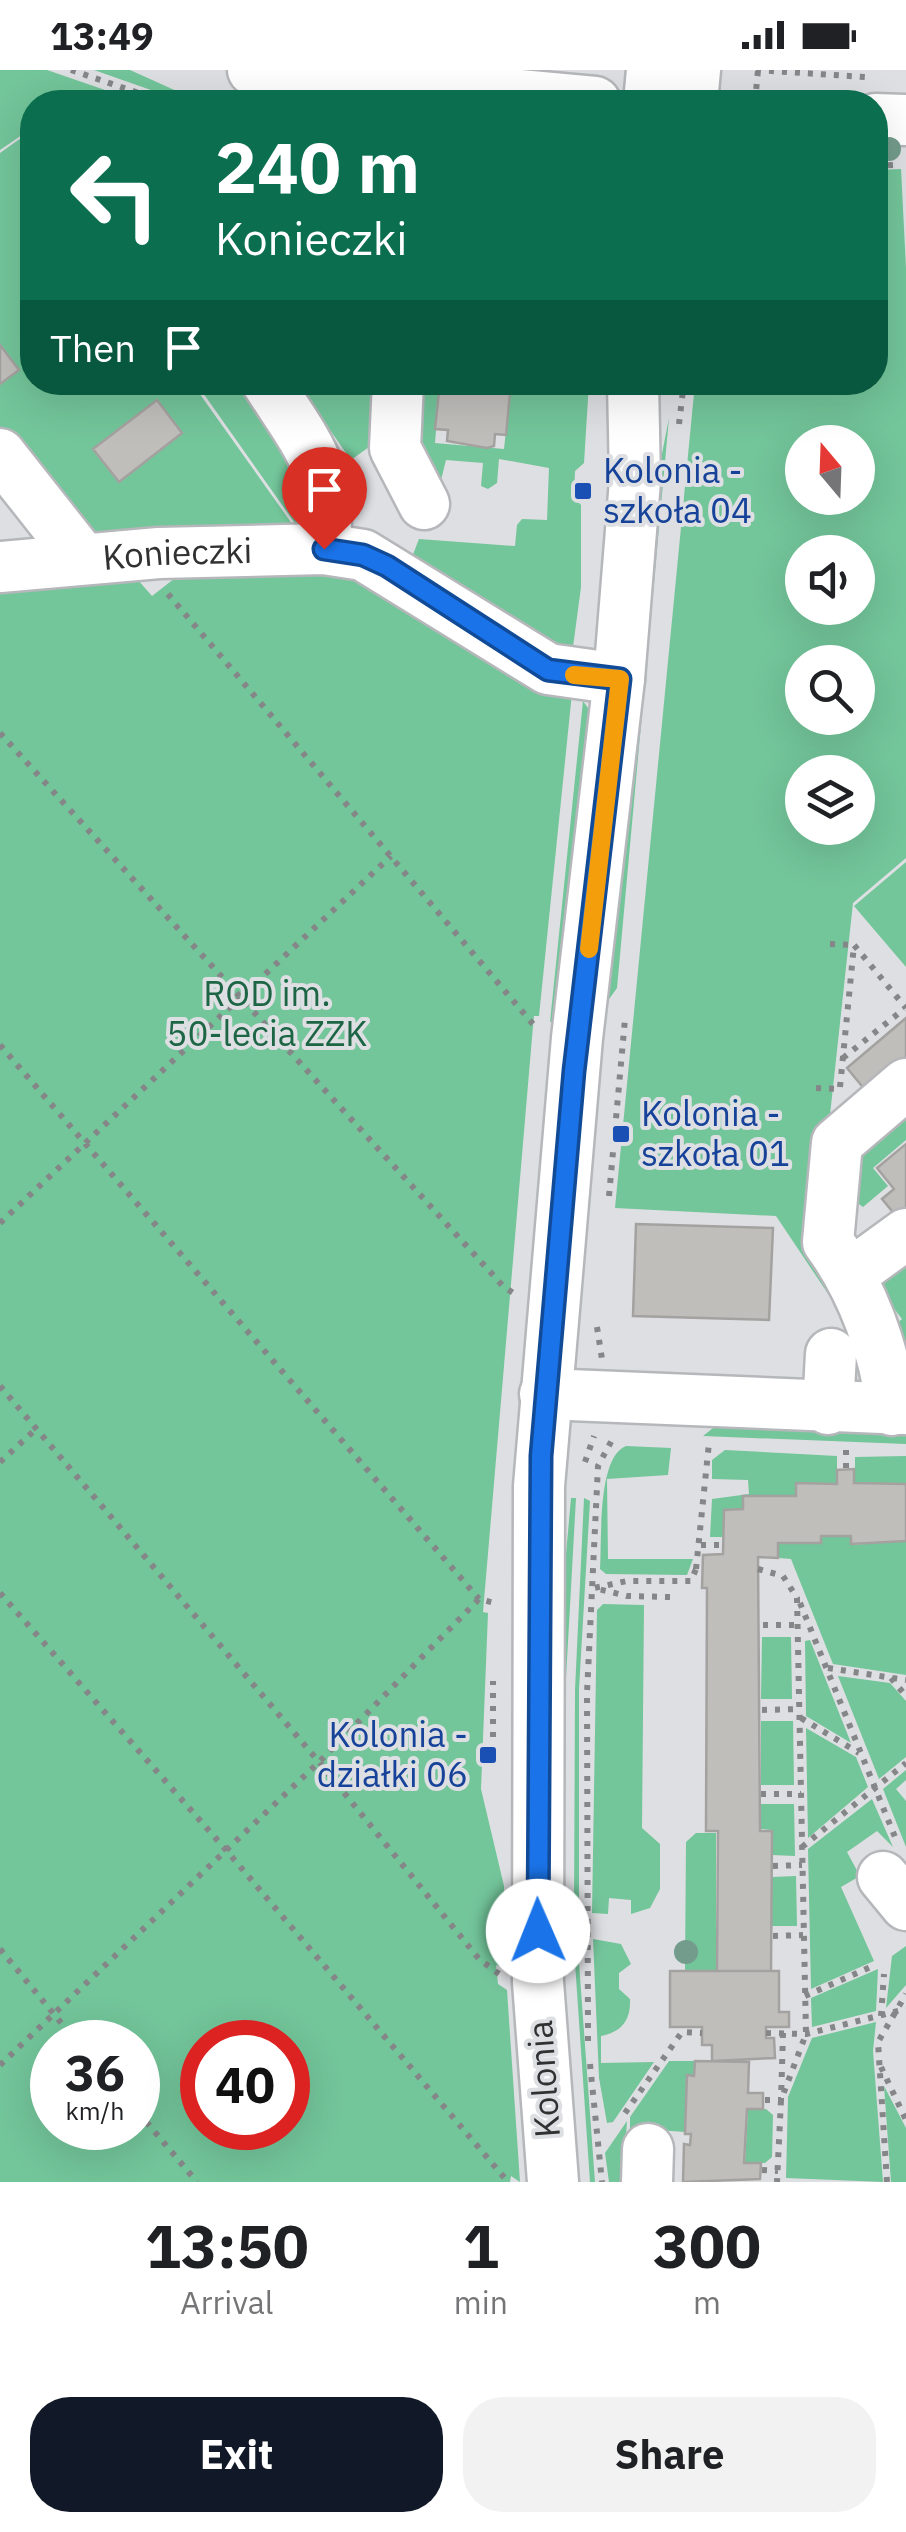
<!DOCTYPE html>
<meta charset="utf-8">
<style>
body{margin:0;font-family:"IBM Plex Sans",sans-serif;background:#f2f2f2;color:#202124;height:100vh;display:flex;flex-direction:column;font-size:38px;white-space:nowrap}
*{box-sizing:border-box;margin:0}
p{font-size:32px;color:#757577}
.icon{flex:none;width:55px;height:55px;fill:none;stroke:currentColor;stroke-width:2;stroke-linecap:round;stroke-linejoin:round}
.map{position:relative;height:2112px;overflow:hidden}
.details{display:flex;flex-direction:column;background:#fff;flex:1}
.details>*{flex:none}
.top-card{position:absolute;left:20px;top:20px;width:868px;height:305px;border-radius:40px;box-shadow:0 10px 40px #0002;background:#0b6e4f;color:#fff;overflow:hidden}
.needle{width:65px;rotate:341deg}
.tools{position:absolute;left:785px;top:355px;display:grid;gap:20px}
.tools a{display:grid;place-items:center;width:90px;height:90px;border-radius:50%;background:#fff;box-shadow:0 10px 40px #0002;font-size:50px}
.speed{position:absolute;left:30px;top:1950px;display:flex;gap:20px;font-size:50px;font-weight:700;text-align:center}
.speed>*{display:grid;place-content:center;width:130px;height:130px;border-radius:50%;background:#fff;box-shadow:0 10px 40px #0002;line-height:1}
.speed small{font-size:25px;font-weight:400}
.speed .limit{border:15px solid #d22;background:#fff;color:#111}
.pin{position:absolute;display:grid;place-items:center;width:85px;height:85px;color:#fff;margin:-102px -42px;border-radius:50% 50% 50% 0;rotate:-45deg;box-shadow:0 0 10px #0007}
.pin .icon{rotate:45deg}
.me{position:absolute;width:110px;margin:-55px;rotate:359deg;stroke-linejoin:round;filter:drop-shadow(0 0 8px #0008)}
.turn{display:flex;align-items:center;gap:35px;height:210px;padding:0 30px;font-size:45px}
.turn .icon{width:130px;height:130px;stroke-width:2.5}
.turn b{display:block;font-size:70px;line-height:85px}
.then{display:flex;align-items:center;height:95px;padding:0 30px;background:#0003;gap:20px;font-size:38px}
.eta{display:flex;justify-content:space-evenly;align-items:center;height:170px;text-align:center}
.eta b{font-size:60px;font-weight:700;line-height:70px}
.button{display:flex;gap:20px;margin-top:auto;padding:20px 30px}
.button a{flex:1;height:115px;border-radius:40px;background:#111827;color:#fff;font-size:40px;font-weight:700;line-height:115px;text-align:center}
.button a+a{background:#f2f2f2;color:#202124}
.status{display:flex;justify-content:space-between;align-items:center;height:70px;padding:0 50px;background:#fff;direction:ltr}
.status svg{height:28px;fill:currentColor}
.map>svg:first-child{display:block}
</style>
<div class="status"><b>13:49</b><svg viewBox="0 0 49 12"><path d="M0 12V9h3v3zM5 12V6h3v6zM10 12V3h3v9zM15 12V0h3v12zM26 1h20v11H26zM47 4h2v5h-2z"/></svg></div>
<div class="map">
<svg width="906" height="2112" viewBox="0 0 906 2112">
<rect width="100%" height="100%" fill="#dedfe2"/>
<path fill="#73c59a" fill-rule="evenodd" d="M0,0H47L140,32H105L66,24L69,32H32V80L22,65L0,80Z
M94,0H130L201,32H185Z
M21,68L32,85V312L192,313L295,458L92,475L0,357V83Z
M901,99L906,198V788L853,833L816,1174L863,1276L776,1146L615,1138L695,313L875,312V100ZM802,372H858V428H802ZM802,482H858V538H802ZM802,592H858V648H802ZM802,702H858V758H802Z
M196,313H240C269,359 306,402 299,459Z
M297,313H382L380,369L351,390Z
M410,313H430L429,321L439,322L435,373L504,379L511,313H589L584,393L575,401L574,427L581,435V517L573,577L563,580L412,487L419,469L515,476L517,455L522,449L547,450L549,398L499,389L497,413L488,419L481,416L483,393L446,390L440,414L416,405Z
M669,348L617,918L607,932L660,394Z
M342,501L572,623L539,946H534L533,956L483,1542L488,1543L481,1719L504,1816L506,1898L496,1895L498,1914L507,1920L520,2112L511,2106L510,2112H0V520L137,509L152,526L179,505ZM52,1972H138V2058H52ZM202,1972H288V2058H202Z
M583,631L593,645L555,950L550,952Z
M906,792V897L854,836Z
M906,1026V1070L873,1098L888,1116L863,1137L842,1122L845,1094Z
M906,1173V1283L881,1267L902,1249L867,1203Z
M718,1354L906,1359V1374L703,1366Z
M626,1376L671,1378L668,1405L607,1409L608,1489H693L687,1505L606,1504L600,1499C602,1470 597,1387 626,1376Z
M725,1380L837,1386V1413H796V1426H743V1439L723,1440V1467H710L712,1429L749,1424L748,1410L712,1409V1390Z
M906,1386V1413H855V1387Z
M571,1428H576L565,1626L563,1832L560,1552Z
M584,1428L590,1431L579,1619V1843L574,1842L575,1620Z
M821,1467H850V1475L906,1471V1605L833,1594L791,1489L779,1488V1473H821Z
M603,1534L644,1535L642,1758L660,1774V1819L650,1838L631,1844V1830L609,1828L608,1844L592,1843L597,1540Z
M762,1567H791L792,1629H761Z
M810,1570L851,1673L806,1646L805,1571Z
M838,1606L890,1613L906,1631V1687L879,1709Z
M761,1651H793L794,1715H761Z
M806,1658L856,1687L868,1717L808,1768Z
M906,1700V1710L896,1719L906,1731V1777L883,1719Z
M872,1729L893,1777L877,1761L847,1782L860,1806L841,1817L874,1891L811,1919L808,1779Z
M761,1734H794L795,1786L772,1785V1760L761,1759Z
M696,1763H716V1900H685L686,1772Z
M796,1806L797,1856H772V1807Z
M593,1869L621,1874L631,1894L619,1903V1919L630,1929C631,1950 622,1962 601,1966V1993L654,1992L613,2052L607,2053L599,2008Z
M906,1876V1915L886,1938L892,1886Z
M575,1893H579L595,2112H590Z
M878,1899L876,1941L812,1957L811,1928Z
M876,1952L873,1981L883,2112L786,2108L788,2027L812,1968Z
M669,1991H695L694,2006H687L685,2062L630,2058V2047Z
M884,2016L906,2058V2112H891Z
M766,2039L773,2045L772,2087L765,2093L745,2092L748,2040Z
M627,2051L623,2112H609L605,2083Z"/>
<path fill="#c0bebb" stroke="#a4a2a0" stroke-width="2.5" d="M0,275L19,300L0,314Z
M430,312H510L508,317L511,312L506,365L495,364L494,376L487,378L447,371L448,360L435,359L439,322L429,321Z
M157,330L182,363L119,412L93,379Z
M906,948V987L866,1021L847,998Z
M906,1074V1158L882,1129L894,1119L877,1098Z
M636,1154L773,1158L769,1250L633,1246Z
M854,1399V1413L906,1414V1471L851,1474V1466H821V1473H778V1488L758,1487L760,1761H772L771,1901H717L718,1761H706L707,1518H702L703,1485L723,1484L724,1440L743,1439V1426H796V1413L837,1414V1400Z
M670,1901H779V1942H789V1957H766V1968H774L775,1988L712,1991V1975H702V1957H670Z
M695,1991L749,1992L748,2023H763V2039H747L744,2093H761L760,2109L683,2112L684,2074L690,2075L691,2064H685L687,2005L694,2006Z"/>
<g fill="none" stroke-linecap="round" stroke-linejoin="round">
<g stroke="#b5b7ba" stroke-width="55">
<g id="minor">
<path d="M253,0L595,32"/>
<path d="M649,32L652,0"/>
<path d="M692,32L695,0"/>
<path d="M875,49L906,50"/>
<path d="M267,312C308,376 334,401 324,479"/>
<path d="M398,312L395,378L424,434"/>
<path d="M0,384L82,488"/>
<path id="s1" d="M0,497L159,483L324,479L363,485L548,599L619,609"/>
<path d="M851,1204L906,1164"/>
<path d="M545,1324L906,1339"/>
<path d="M828,1339L831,1284"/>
<path d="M892,1340C885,1281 863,1220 828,1172L837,1073L906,1014"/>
<path d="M883,1807L906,1835"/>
<path d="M553,2112L538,1912L539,1416L577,968L619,609L635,411L633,312"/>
<path d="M647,2112L648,2079"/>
</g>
</g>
<path stroke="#858688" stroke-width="6" stroke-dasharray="5 8" stroke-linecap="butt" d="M71,0L165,32
M756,0L865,7
M755,32L758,0
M875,96L894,95
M679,354L684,312
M168,524L538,960
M0,663L503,1216L516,1225
M830,874L854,875
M0,975L479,1529
M843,988L904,939
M840,1017L854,875L906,938
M816,1018L839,1019
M609,1126L625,949
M0,1153L391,786
M597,1257L602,1289
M0,1316L319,1692L479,1889L499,1904
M846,1380V1400
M0,1392L36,1359
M585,1392L594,1366
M701,1475H723
M696,1499L709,1373
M758,1499L783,1506L797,1528L806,1964L781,2030L777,2112
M0,1523L226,1780L508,2112
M670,1527L627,1526L594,1518L627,1511H691L696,1499H702
M800,1533L895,1767
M763,1555H798
M828,1598L906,1610
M891,1608L906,1626
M762,1640L799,1639
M801,1648L859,1683
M493,1693V1611
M761,1724H801
M802,1777L906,1693
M773,1796L802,1795
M773,1866L803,1865
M0,1879L77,1972
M805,1926L875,1895
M881,1946L884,1904
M766,1963L806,1964L906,1939
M588,1971L587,1623L598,1396L613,1368
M590,1994L602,2112
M0,1995L319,1692L479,1529L499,1534
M881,1997L906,2050
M765,2030H781L783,1963
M138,2042L197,2112
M625,2043L682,1962L702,1963
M762,2100L778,2101
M887,2112L878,1972L906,1924"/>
<use href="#minor" stroke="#fff" stroke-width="50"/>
</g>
<g fill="#739c8c">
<circle cx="889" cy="79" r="12"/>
<circle cx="686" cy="1882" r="12"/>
</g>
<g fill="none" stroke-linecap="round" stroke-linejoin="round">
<g stroke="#114b97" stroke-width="25">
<path id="route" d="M324,479L363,485L387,496L548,600L620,609L574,1001L541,1386L538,1861"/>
</g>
<use href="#route" stroke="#1a73e8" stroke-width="18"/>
<path stroke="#f59e0b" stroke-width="18" d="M574,605L620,609L589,879"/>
</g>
<g fill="#1a4fb4" stroke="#dedfe2" stroke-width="4">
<rect x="573" y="411" width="20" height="20" rx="5"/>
<rect x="611" y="1054" width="20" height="20" rx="5"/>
<rect x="478" y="1675" width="20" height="20" rx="5"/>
</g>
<g text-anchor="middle" stroke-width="8" stroke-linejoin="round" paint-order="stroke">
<g font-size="35" fill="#164399" stroke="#dedfe2" text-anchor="start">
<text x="603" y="413">Kolonia -<tspan x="603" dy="40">szkoła 04</tspan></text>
<text x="641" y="1056">Kolonia -<tspan x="641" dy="40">szkoła 01</tspan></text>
<text x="468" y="1677" text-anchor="end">Kolonia -<tspan x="468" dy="40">działki 06</tspan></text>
</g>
<g font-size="35" fill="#313132" stroke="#dedfe2">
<text dy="12" stroke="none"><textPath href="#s1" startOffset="178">Konieczki</textPath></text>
<text transform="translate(544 2009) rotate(-94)" y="12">Kolonia</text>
</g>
<g font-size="35" fill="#1c6645" stroke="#dedfe2">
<text x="267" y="936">ROD im.<tspan x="267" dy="40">50-lecia ZZK</tspan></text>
</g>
</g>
</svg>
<div class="tools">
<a><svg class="needle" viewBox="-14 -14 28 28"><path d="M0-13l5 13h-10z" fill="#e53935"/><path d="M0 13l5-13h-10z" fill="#757577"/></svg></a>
<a><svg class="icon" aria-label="sound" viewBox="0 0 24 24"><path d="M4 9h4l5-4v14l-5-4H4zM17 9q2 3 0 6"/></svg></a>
<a><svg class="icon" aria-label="search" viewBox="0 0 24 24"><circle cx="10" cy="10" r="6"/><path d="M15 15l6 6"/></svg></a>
<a><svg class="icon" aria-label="layers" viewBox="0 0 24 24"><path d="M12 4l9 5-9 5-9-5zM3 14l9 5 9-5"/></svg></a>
</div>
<div class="speed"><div>36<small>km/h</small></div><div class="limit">40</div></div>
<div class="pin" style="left:324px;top:479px;background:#d93025"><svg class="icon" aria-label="arrive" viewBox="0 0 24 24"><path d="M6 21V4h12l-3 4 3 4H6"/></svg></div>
<svg class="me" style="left:538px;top:1861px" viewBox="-20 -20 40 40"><circle r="19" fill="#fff"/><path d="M0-13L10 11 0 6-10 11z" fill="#1a73e8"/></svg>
<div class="top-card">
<div class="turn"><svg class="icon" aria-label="left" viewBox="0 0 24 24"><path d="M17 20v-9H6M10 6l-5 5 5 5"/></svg><div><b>240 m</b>Konieczki</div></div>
<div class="then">Then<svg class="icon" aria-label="arrive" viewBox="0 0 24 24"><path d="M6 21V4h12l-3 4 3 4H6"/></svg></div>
</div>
</div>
<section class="details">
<div class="eta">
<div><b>13:50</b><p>Arrival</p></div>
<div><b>1</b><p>min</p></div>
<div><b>300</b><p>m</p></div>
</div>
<div class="button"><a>Exit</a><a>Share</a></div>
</section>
